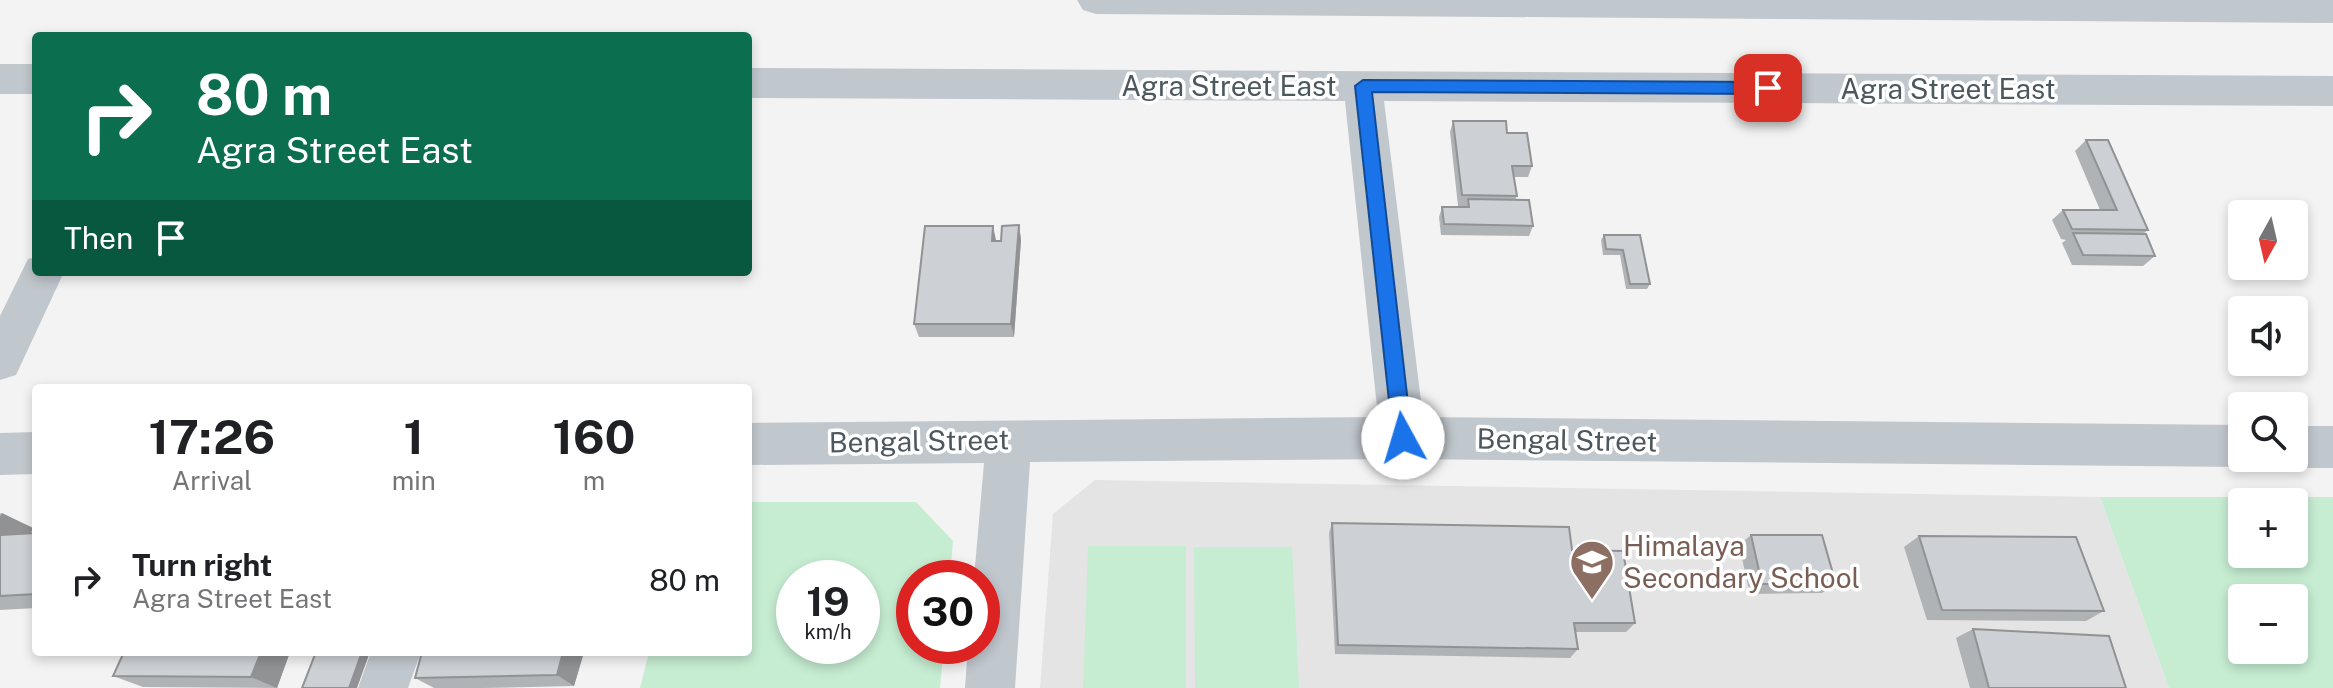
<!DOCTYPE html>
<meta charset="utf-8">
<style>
body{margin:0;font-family:"Public Sans",sans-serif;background:#f6f6f6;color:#202124;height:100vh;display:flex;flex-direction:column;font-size:30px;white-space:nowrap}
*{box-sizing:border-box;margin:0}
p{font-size:26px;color:#757577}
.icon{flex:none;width:44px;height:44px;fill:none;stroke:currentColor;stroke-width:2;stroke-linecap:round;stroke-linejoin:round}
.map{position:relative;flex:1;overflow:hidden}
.side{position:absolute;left:32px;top:384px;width:720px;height:272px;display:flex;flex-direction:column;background:#fff;border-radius:8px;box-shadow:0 4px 12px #0003}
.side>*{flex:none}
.hud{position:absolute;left:32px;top:32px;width:720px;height:244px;border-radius:8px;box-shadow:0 4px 12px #0003;background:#0b6e4f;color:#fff;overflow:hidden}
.needle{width:52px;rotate:188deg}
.controls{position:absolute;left:2228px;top:200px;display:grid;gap:16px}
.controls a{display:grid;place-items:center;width:80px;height:80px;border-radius:8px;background:#fff;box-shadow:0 4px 12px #0003;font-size:40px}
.speed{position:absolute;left:776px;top:560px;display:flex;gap:16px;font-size:40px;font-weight:700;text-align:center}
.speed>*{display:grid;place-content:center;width:104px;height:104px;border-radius:50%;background:#fff;box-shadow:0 4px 12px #0003;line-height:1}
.speed small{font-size:20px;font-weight:400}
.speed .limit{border:12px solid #d22;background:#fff;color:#111}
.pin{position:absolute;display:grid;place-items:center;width:68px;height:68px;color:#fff;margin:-34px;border-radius:16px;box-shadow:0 4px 12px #0006}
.me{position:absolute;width:88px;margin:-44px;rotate:354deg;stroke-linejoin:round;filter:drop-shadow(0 0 6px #0008)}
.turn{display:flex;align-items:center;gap:28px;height:168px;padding:0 32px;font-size:36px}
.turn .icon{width:104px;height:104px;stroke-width:2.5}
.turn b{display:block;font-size:56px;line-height:68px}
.then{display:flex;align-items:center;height:76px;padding:0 32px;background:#0003;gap:16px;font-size:30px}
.eta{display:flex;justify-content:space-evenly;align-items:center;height:136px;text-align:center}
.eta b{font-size:48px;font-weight:700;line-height:56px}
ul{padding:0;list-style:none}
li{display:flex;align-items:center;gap:24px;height:120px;padding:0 32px}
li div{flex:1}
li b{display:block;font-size:30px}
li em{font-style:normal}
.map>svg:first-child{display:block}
</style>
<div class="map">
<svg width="2333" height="688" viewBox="0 0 2333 688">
<rect width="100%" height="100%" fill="#f4f3f3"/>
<path fill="#e5e4e4" d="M1095,480L2100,497L2169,688H1040L1053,514Z"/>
<path fill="#c6edd2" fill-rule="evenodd" d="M2100,497H2333V688H2169ZM2242,502H2294V554H2242ZM2242,598H2294V650H2242Z
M748,502H916L953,541L950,578H914V646H944L940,688H640L649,652H748ZM794,578H862V646H794Z
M1088,546H1186V688H1083Z
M1194,547H1292L1299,688H1195Z"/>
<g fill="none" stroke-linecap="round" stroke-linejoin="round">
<path fill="#c0c7cd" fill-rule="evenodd" d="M1077,0H2333V23L1096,14L1083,10Z
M0,64H36V94H0Z
M748,68L2333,76V106L1384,101L1423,417L2242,425V458H2260L2242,467L1403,459L1030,462L1015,688H965L968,646H982V578H974L984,463L748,465V423L1378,417L1345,101L748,98Z
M36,257V272H64L16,375L0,380V316L28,259Z
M2294,426H2333V468H2294L2278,462L2276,458H2294Z
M36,432V474L0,475V433Z
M371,652H421L408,688H358Z"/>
</g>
<path fill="#b0b3b6" d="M1453,121L1507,133L1532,166L1528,177H1514L1517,196L1515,200L1533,226L1529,236L1441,235L1439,217L1442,207H1466V206H1458L1450,132Z
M2086,140L2148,230L2143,234L2155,256L2143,266L2072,265L2062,243L2066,240L2061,239L2052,220L2063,210H2100L2075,151Z
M1019,225L1021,240L1014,337H919L914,324L996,241H1001Z
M1604,235H1640L1650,284L1647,289H1626L1620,255H1603L1601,240Z
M0,513L33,528L30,534L36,533V608L0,610Z
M1332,523L1572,550L1635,623L1626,632H1575L1578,649L1570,658L1335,654L1329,533Z
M1751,535L1836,584L1822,593L1750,594L1739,545Z
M1919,536L2104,611L2086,621L1927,620L1904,547Z
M1973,629L2126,688H1970L1956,638Z
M124,652H290L277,688L143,687L113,676Z
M422,652H584L574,686L483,688H434L415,678Z"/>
<path fill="#909294" d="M1019,225L1021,240L1014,337L1011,324Z
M993,226L996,240L995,255L992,241Z
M2,513L33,528L24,550L0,539V517Z
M261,652H290L277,688L251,677Z
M362,652H370L357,688H349Z
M563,652H584L574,686L557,675Z"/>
<path fill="#cdd0d4" stroke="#909294" stroke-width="2" d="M1453,121H1506L1507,133H1527L1532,166H1512L1517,196L1462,195Z
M2086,140H2108L2148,230L2072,229L2063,210H2117Z
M1468,199L1529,200L1533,226L1444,224L1442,207H1469Z
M1019,225L1011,324H914L925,226H993L992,241H1001L1002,226Z
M2073,233L2146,234L2155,256L2083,255Z
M1604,235H1640L1650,284H1630L1623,250L1606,249Z
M1332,523L1569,527L1572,550L1623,551L1635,623H1574L1578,649L1338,645Z
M36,533V594L0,596V535Z
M1751,535H1822L1836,584H1762Z
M1919,536L2076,537L2104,611L1942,610Z
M1973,629L2109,636L2126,688H1989Z
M124,652H261L251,677L113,676Z
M316,652H362L349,688H302Z
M422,652H563L557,675L415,678Z"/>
<path fill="#1a73e8" stroke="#114b97" stroke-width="2" d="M1363,80L1768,82L1776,88L1768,94L1372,92L1412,438L1410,444L1403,447L1396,444L1393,438L1355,86Z"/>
<defs>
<g id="school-pin" transform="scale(2.3)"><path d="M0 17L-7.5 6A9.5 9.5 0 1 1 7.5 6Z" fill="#8d6e63" stroke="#fff"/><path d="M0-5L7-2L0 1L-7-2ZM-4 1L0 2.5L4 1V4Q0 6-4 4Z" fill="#fff"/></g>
</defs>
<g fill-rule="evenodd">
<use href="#school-pin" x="1592" y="562"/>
</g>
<g text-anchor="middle" stroke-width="7" stroke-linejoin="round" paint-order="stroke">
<g font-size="28" fill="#4c575e" stroke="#fff">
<text x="1229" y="96">Agra Street East</text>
<text x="1948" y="99">Agra Street East</text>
<text transform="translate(1567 440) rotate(1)" y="10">Bengal Street</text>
<text transform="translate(919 441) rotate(-1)" y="10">Bengal Street</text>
</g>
<g font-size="28" fill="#785e54" stroke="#fff" text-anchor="start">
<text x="1623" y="556">Himalaya<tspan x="1623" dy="32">Secondary School</tspan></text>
</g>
</g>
</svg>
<div class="controls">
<a><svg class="needle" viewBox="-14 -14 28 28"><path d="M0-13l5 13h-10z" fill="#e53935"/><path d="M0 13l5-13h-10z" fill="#757577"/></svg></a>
<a><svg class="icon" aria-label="sound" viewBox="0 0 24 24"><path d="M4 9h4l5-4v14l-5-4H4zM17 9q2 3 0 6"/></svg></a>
<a><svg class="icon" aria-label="search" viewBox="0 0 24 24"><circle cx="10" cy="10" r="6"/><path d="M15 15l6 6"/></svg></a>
<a>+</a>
<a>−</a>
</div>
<div class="speed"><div>19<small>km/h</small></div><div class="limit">30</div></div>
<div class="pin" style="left:1768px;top:88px;background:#d93025"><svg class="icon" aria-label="arrive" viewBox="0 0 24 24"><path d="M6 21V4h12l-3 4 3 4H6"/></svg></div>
<svg class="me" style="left:1403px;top:438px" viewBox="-20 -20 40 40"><circle r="19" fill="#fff"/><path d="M0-13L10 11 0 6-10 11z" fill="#1a73e8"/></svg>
<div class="hud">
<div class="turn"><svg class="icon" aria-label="right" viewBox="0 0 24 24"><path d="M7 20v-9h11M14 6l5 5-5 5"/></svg><div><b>80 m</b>Agra Street East</div></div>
<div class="then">Then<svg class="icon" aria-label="arrive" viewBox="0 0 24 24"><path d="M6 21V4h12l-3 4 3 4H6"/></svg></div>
</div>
<section class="side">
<div class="eta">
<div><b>17:26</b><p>Arrival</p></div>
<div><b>1</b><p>min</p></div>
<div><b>160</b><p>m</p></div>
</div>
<ul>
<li><svg class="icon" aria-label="right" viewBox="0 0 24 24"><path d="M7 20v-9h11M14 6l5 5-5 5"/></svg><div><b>Turn right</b><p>Agra Street East</p></div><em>80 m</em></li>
</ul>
</section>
</div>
